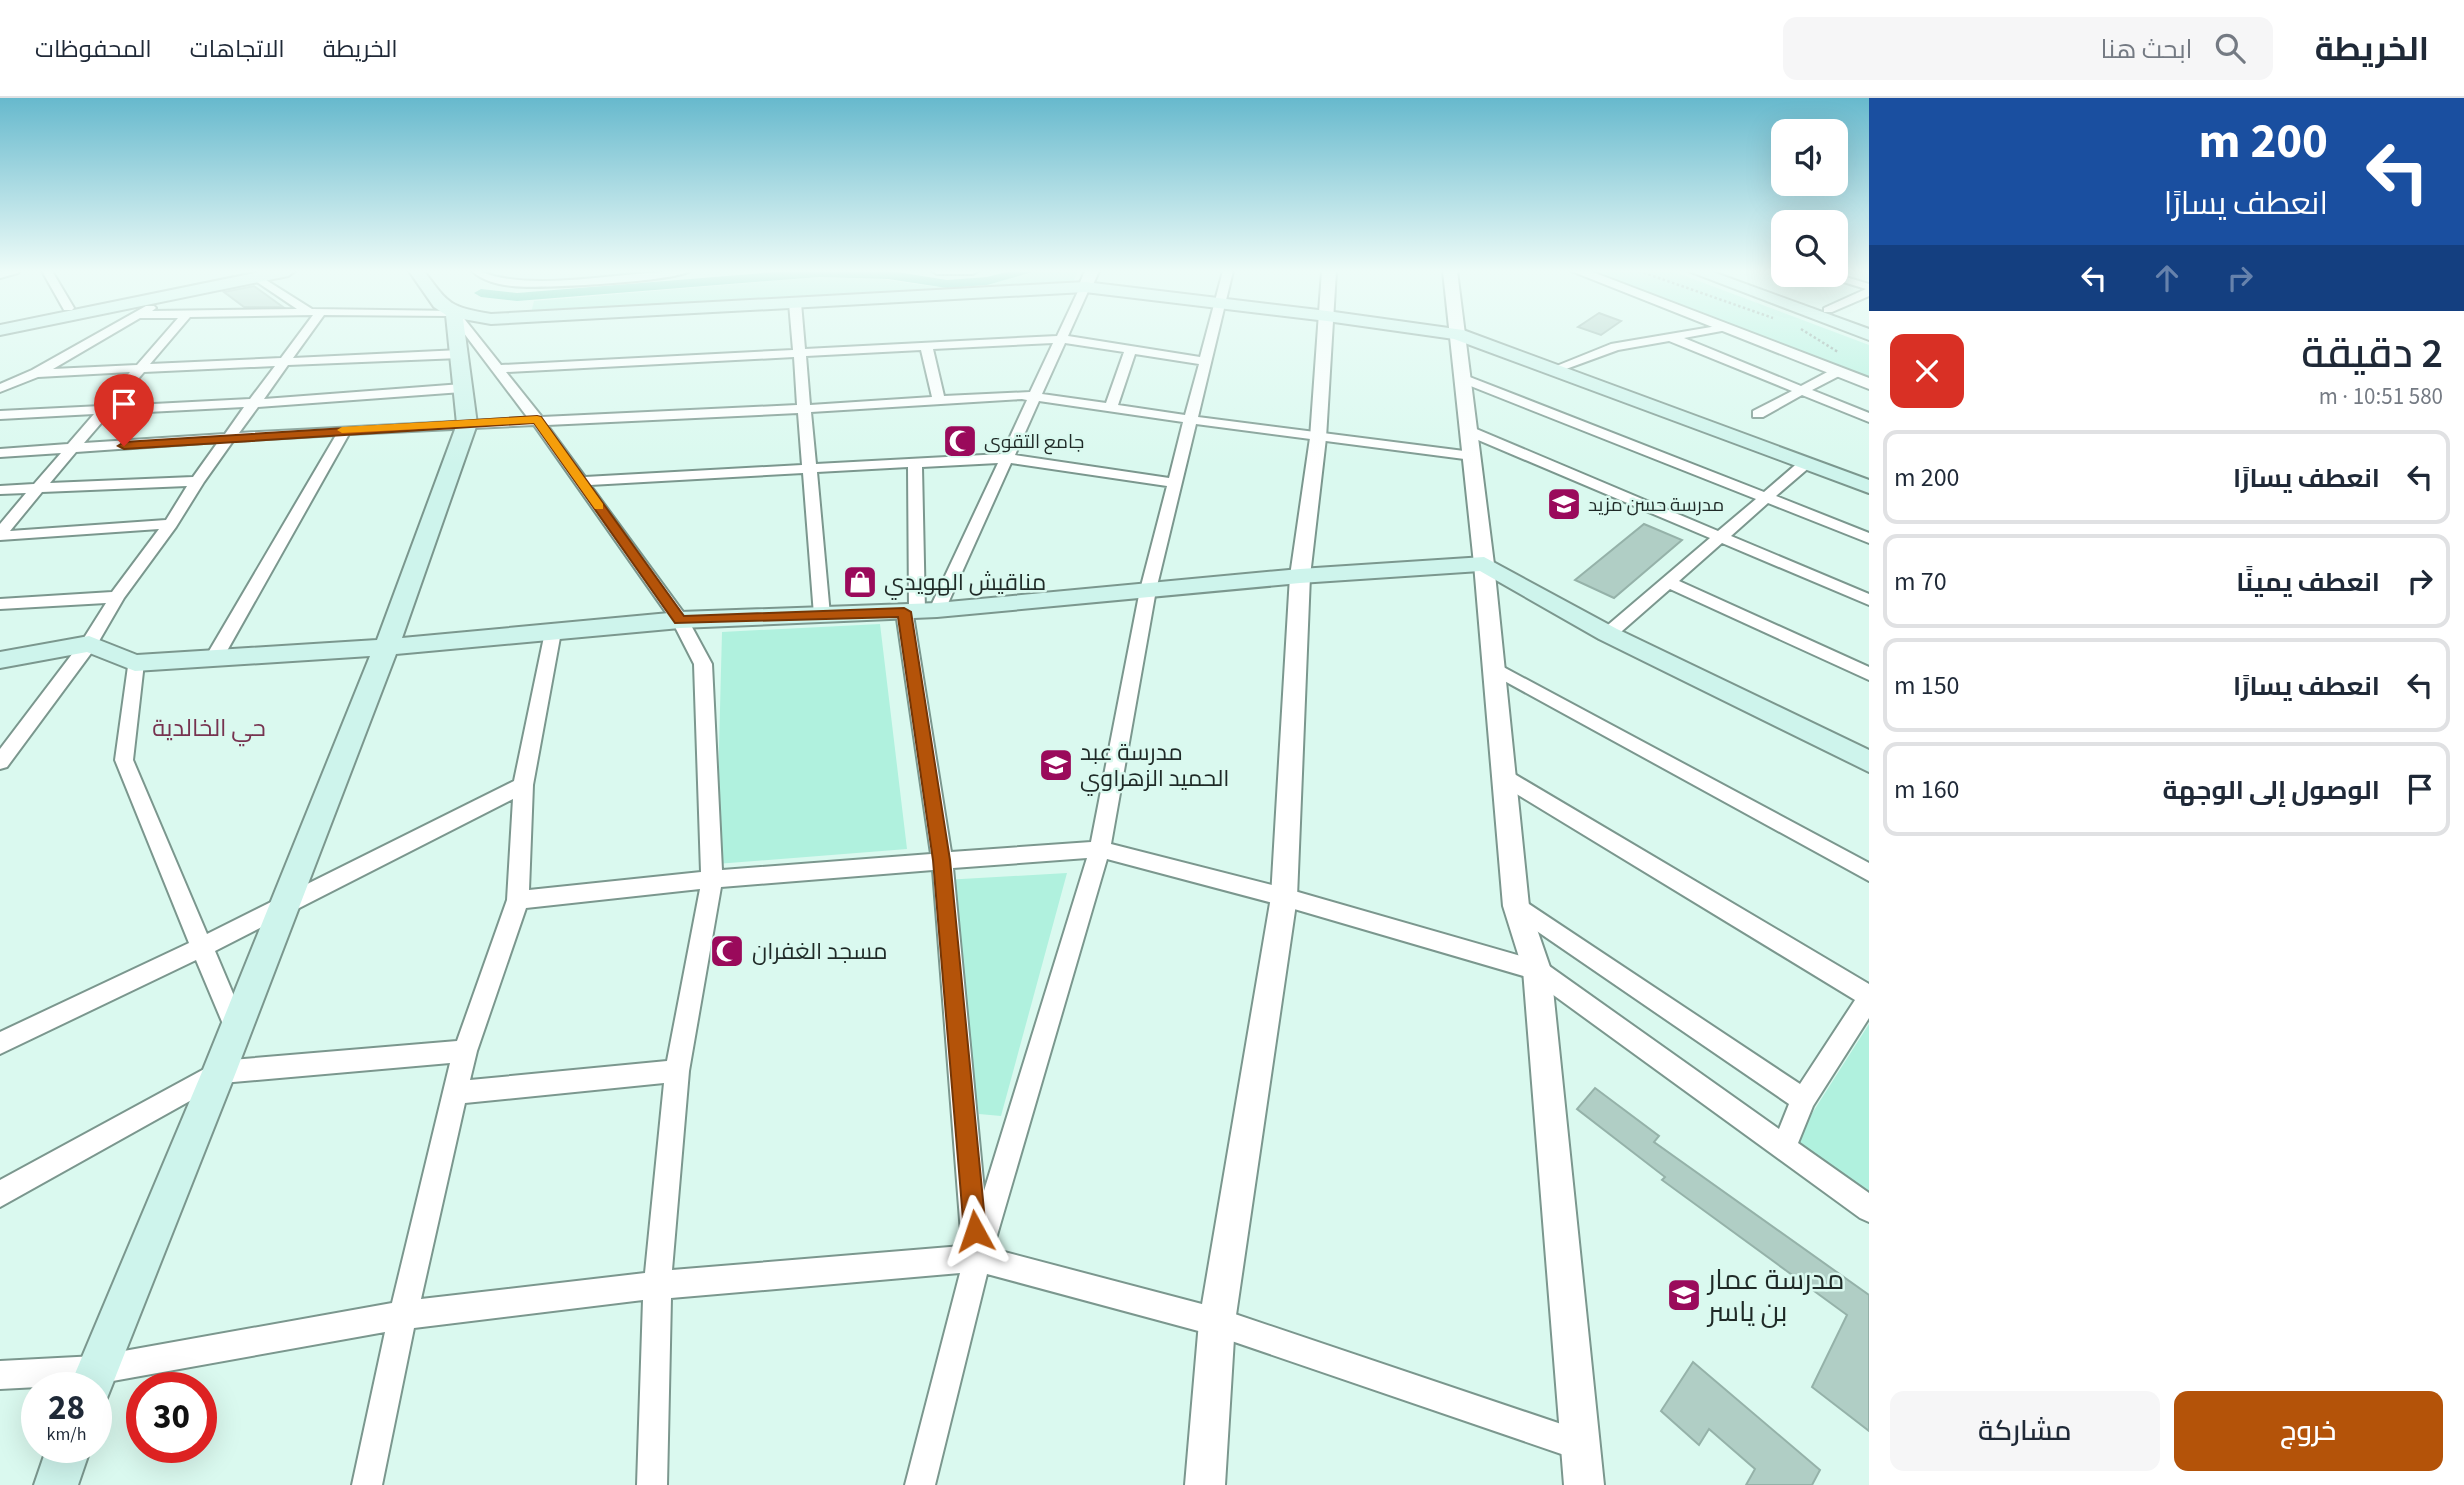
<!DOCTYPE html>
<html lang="ar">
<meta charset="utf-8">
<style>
body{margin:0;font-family:"Source Sans 3",Cairo,sans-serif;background:#f6f6f7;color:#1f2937;direction:rtl;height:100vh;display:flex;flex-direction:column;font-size:26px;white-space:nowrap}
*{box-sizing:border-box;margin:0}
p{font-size:23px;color:#747a83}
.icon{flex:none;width:38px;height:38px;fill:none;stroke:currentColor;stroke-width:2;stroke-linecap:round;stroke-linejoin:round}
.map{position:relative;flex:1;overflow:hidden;direction:ltr}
.drawer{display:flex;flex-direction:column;background:#fff;width:595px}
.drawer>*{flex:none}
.top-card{background:#1a4fa0;color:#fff;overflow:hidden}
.buttons{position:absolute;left:1771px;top:21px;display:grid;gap:14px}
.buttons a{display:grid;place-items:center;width:77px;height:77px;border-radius:14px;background:#fff;box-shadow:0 7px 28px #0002;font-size:35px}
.speed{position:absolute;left:21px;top:1274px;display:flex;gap:14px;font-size:35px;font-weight:700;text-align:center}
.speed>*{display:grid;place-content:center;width:91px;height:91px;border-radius:50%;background:#fff;box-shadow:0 7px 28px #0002;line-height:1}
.speed small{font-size:18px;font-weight:400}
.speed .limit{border:10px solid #d22;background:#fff;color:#111}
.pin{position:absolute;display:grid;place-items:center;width:60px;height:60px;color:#fff;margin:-72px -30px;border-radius:50% 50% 50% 0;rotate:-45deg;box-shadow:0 0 7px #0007}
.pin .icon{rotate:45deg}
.me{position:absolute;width:77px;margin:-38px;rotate:355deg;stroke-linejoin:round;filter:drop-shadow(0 0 5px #0008)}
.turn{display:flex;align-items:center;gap:24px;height:147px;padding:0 21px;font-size:32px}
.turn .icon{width:91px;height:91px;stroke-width:2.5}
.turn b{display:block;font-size:49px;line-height:60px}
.lanes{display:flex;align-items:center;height:66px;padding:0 21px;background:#0003;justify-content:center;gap:35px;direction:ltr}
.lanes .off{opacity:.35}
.round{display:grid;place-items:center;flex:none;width:74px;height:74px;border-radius:14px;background:#f6f6f7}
.head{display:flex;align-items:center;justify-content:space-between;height:119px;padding:0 21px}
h1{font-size:42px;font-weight:600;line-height:52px}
.action{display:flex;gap:14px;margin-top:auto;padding:14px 21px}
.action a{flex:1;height:80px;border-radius:14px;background:#b45309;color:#fff;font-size:28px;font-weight:600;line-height:80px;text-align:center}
.action a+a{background:#f6f6f7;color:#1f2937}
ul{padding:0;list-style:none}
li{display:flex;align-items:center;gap:21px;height:94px;margin:0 14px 10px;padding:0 7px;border:4px solid #e0e1e3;border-radius:14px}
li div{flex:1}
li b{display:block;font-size:26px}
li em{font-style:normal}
header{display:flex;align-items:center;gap:42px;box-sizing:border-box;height:98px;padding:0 35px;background:#fff;border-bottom:2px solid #e0e1e3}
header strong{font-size:33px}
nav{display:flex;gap:38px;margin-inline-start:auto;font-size:24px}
.search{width:490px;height:63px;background:#f6f6f7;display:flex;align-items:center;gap:18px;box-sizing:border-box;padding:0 24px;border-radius:14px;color:#747a83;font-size:26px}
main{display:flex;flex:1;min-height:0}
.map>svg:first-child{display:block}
</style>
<header>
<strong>الخريطة</strong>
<div class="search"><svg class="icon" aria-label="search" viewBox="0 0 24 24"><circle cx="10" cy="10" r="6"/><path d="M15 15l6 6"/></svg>ابحث هنا</div>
<nav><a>الخريطة</a><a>الاتجاهات</a><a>المحفوظات</a></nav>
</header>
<main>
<section class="drawer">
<div class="top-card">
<div class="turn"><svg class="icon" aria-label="left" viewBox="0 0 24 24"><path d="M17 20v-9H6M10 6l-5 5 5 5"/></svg><div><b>200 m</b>انعطف يسارًا</div></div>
<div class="lanes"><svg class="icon" aria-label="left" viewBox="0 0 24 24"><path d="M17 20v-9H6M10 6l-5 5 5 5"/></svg><svg class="icon off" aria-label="ahead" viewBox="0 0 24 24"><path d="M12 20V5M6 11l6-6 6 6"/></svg><svg class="icon off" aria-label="right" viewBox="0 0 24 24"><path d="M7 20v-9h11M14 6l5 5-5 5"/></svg></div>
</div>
<div class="head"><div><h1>2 دقيقة</h1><p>580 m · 10:51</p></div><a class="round" style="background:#d93025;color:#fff"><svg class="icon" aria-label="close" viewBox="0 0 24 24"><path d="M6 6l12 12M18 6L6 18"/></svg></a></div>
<ul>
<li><svg class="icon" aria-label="left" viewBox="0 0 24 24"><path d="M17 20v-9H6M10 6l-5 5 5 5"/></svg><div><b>انعطف يسارًا</b></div><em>200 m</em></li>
<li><svg class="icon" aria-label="right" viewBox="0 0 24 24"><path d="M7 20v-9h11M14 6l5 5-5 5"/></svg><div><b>انعطف يمينًا</b></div><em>70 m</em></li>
<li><svg class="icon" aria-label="left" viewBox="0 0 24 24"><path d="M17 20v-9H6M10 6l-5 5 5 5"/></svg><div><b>انعطف يسارًا</b></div><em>150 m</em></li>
<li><svg class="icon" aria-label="arrive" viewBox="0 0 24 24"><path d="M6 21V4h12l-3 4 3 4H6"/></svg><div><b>الوصول إلى الوجهة</b></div><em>160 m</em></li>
</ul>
<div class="action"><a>خروج</a><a>مشاركة</a></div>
</section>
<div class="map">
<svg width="1869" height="1387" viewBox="0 0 1869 1387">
<rect width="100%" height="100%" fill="#daf9ef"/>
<path fill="#b0f1de" d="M1040,173H1078L1074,182L1055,188L531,215L534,203L819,179L881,181L937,189H973Z
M1590,173H1672L1869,247V279Z
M880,526L907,751L716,766L722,534Z
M1067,775L1001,1018L979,1016L944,782Z
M1869,926V1105L1790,1050Z"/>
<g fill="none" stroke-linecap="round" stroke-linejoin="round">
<path fill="#47c0a4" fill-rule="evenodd" d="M788,173H891L947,182L987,179L1011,173H1036L987,187L947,190L888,181L819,179L517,203L481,199L474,195L481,191L517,195Z"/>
</g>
<path fill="#b0cec5" stroke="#95b2a9" stroke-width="2" d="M254,188L283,209H244L224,194Z
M1599,215L1621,223L1601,237L1578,229Z
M1644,426L1682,442L1614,500L1575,482Z
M1595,990L1659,1038L1654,1044L1869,1197V1333L1812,1289L1847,1217L1662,1082L1665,1079L1577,1011Z
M1693,1264L1820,1372L1812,1387H1746L1755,1371L1709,1331L1699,1347L1661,1313Z"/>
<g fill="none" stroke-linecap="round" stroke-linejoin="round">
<g stroke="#7b978e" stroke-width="4">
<path id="minor" d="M19,173L18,175L0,180V174Z
M42,173H52L74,210L72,212H64Z
M472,173C483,173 488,177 498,179C512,182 527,183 542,183C591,183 640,173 690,173C672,184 537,191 512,188C497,186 483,183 472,173Z
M932,173H978L973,176H937Z
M1223,173H1233L1198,319L1472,354L1479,358L1472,362L1196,326L1156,492L1111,746L1284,790L1545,865L1779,1031L1789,1006L1509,814L1505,808L1509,802L1516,799L1523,802L1800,986L1855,902L1497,684L1494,679L1497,674H1511L1869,886V920L1813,1008L1798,1045L1869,1095V1124L1860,1120L1530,880L1284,808L1107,761L993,1151L1217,1210L1579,1332L1590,1336L1594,1347L1590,1358L1579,1362L1217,1238L987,1176L935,1387H905L960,1175L671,1200L667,1387H637L643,1202L414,1230L382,1387H352L385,1234L96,1286L0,1291V1263L96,1258L392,1205L450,965L222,985L0,1109V1082L219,963L457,943L507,802L513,701L215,853L248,931L244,938L236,941L228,938L196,862L0,956V934L189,845L115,662L129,561H141L144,565L133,662L207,836L514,683L545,534L553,529L561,534L533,687L529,792L701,774L694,566L672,523L534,327L349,336L223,560L214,566L205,560L336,337L233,343L204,384L176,429L124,500L95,550L7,669L0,671V651L82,543L106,505L0,511V501L112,494L159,431L0,442V426L26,395L0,396V388L34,386L61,355L0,359V351L68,346L94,316L0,321V313L101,308L130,274L38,279L0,294V286L32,272L146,208H154L156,210L152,213L297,211L254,182L253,180L258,177L312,211L458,213L501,267L793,252L789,205L795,202L801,205L805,251L1057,238L1080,189L1085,186L1090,189L1068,238L1200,259ZM313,217L281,260L150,266L190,219ZM324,217L451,218L528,320L239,335L258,309L462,294L468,290L462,286L264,301L288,267L460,260L466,256L460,252L293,260ZM140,220H178L137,267L53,271ZM1053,245L1030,294L944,298L933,251ZM1065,245L1124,254L1106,305L1042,296ZM921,252L932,299L810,307L806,258ZM1135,256L1199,266L1185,317L1118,307ZM794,259L797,307L542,319L506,274ZM275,268L250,301L115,308L144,274ZM1022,301L1027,302L1002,356L816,366L811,314ZM1039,303L1183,324L1169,380L1015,357ZM244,309L225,336L84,345L109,316ZM798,315L802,367L585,379L547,327ZM218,344L193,379L50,385L76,354ZM998,365L929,512L931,516L937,517L945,512L1011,365L1167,388L1140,492L1091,744L951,754L913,517H923L925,513L922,369ZM908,369L909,510H898L896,514L931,756L722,772L712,566L686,518L590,387L803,375L814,517L822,522L830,517L817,374ZM187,388L166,422L10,433L42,394ZM1087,760L984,1093L953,770ZM933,772L962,1148L672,1172L689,973L721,789ZM700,791L667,963L470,982L477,953L526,810ZM664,985L645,1175L421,1201L465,1005Z
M1836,176L1869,186V198L1832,214H1824V210L1866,191L1821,177Z
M1723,227L1729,230L1727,232L1684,240L1801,288L1833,271H1841V277L1812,292L1869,315V324L1802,297L1763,319H1753V313L1792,293L1669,243L1618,252L1555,275L1549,271L1611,246Z
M1462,276L1764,394L1801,362H1811V368L1776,398L1869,435V445L1768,405L1731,438L1869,496V507L1722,445L1679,483L1869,569V582L1670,491L1614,540H1602L1600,536L1602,532L1710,440L1464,336V330H1474L1718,433L1756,401L1458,283L1456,280Z
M1494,564L1869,765V783L1488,574L1485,570L1488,566Z"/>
</g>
<g stroke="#7b978e" stroke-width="4">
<path id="tertiary" d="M1085,173H1099L1092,189L1085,193L1078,189Z
M1322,173H1336L1326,340L1310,478L1297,799L1235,1224L1225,1387H1185L1199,1224L1271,799L1290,478L1310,340Z
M1443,173H1457L1494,466L1529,808L1551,872L1604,1387H1564L1523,872L1503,808L1474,466Z
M1571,173H1590L1869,280V291Z"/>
</g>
<g stroke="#7b978e" stroke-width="4">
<path id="secondary" d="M264,173H295L288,178L0,237V227Z
M409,173H424C449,207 450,209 491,216L1085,184L1327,213L1463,232L1869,382V395L1454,241L1327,223L1085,194L491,226L463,221L477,326L402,540L680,514L937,505L1300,471L1484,459L1617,531L1869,652V674L1599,541L1480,473L1300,485L937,519L680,530L396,556L236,974L111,1290L105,1305L96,1309V1290H69L202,974L370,558L135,573L87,554L0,570V554L89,538L137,557L377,542L457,326L446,217L434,209Z
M1688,173H1710L1869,231V242Z
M47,1349H91L78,1387H34Z"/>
</g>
<path stroke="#859b94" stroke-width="2.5" stroke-dasharray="2.5 2.5" stroke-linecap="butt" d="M1639,173L1773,220
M1801,231L1838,254"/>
<use href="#minor" fill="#fff" fill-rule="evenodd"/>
<use href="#tertiary" fill="#fff" fill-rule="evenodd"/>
<use href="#secondary" fill="#cef4ec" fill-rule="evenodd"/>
</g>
<linearGradient id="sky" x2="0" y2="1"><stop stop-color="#67b9cd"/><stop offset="0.47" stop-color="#eefcf8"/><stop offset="1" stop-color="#eefcf8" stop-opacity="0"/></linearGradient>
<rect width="1869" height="368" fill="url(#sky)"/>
<path fill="#b45309" stroke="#753606" stroke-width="2" d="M537,318L541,319L684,518L904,510L911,514L950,762L986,1133L983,1141L975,1144L967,1141L964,1133L933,762L898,519L675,525L534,325L124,351L118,348L124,344Z"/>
<path fill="#f59e0b" d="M537,318L541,319L603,406V411H595L534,325L342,335L337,332L342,329Z"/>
<defs>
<g id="mosque-square" transform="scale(1.75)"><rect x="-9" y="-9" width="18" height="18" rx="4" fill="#9a0a5b" stroke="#daf9ef"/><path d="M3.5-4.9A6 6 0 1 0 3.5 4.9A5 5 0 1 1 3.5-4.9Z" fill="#fff"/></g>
<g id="school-square" transform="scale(1.75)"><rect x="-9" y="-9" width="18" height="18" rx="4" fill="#9a0a5b" stroke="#daf9ef"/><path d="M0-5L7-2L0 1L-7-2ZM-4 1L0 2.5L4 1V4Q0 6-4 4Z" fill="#fff"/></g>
<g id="shop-square" transform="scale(1.75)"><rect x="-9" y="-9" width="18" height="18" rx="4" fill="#9a0a5b" stroke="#daf9ef"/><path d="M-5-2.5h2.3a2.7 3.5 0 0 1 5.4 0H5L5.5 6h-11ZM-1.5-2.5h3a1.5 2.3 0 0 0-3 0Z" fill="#fff"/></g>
</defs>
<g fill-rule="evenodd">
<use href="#mosque-square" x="960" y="343"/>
<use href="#school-square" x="1564" y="406"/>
<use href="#shop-square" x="860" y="484"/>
<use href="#school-square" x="1056" y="667"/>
<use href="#mosque-square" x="727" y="853"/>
<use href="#school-square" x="1684" y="1197"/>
</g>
<g text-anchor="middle" stroke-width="5" stroke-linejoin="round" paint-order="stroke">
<g font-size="19" fill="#1f2a27" stroke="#daf9ef" text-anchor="start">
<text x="984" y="350">جامع التقوى</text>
<text x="1588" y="413">مدرسة حسن مزيد</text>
</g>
<g font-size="23" fill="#1f2a27" stroke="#daf9ef" text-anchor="start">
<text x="884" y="492">مناقيش الهويدي</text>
<text x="1080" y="662">مدرسة عبد<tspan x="1080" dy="26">الحميد الزهراوي</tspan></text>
<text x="752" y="861">مسجد الغفران</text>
</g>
<g font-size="24" fill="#773350" stroke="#daf9ef">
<text x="209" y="638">حي الخالدية</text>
</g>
<g font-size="28" fill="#1f2a27" stroke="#daf9ef" text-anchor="start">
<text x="1708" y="1191">مدرسة عمار<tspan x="1708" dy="32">بن ياسر</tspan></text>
</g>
</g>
</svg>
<div class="buttons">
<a><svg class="icon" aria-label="sound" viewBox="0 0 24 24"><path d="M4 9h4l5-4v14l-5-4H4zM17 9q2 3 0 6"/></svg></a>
<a><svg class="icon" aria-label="search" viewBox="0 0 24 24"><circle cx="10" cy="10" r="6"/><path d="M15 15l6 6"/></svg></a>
</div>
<div class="speed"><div>28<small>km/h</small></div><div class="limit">30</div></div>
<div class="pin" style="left:124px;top:348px;background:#d93025"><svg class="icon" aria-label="arrive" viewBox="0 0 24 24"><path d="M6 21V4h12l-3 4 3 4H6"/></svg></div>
<svg class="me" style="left:975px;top:1133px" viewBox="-20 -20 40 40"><path d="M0-17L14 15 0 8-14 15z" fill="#b45309" stroke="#fff" stroke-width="4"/></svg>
</div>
</main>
